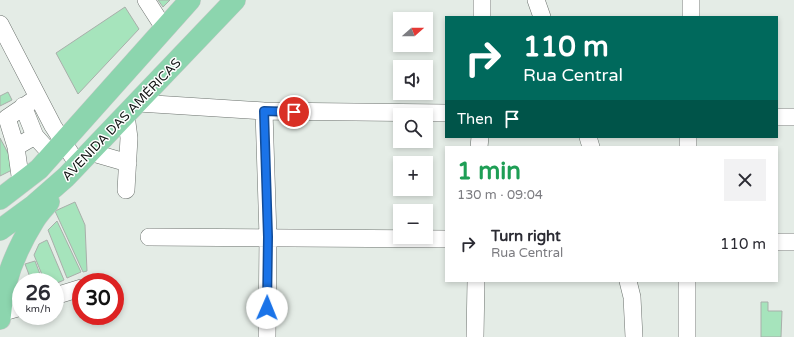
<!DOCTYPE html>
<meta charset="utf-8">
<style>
body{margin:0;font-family:"Varela Round",sans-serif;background:#f2f2f3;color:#2b2b33;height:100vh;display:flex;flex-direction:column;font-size:15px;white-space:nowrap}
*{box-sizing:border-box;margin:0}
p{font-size:13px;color:#7c7c81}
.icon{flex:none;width:22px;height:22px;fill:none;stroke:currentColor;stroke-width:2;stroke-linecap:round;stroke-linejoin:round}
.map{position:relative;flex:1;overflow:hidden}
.side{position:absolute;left:445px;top:146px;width:333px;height:136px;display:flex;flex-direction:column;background:#fff;border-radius:0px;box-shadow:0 2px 6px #0003}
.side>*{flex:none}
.banner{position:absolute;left:445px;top:16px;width:333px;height:122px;border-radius:0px;box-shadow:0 2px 6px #0003;background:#00695c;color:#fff;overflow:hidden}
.needle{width:26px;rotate:69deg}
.buttons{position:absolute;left:393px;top:12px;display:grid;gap:8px}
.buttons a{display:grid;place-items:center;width:40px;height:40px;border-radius:0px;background:#fff;box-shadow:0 2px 6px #0003;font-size:20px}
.speed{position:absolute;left:12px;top:273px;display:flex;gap:8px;font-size:20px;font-weight:700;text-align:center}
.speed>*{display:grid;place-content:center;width:52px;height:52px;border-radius:50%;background:#fff;box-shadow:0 2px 6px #0003;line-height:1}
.speed small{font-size:10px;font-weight:400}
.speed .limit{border:6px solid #d22;background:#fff;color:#111}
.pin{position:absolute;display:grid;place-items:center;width:34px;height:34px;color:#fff;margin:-17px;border:2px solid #fff;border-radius:50%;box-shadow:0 1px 4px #0007}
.me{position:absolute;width:44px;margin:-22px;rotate:1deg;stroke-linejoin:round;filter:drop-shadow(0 0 3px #0008)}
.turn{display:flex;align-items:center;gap:14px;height:84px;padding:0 12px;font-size:18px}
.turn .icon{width:52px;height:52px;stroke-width:2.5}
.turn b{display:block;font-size:28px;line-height:34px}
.then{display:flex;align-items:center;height:38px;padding:0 12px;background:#0003;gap:8px;font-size:15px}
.round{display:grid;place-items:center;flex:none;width:42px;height:42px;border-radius:0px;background:#f2f2f3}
.overview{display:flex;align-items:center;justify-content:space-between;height:68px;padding:0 12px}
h1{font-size:24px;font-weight:800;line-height:30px;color:#1e9e55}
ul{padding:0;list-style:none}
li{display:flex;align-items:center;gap:12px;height:60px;padding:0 12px}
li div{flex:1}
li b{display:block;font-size:15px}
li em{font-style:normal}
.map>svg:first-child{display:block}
</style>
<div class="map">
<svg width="794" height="337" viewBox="0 0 794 337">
<rect width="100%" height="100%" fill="#e4ece6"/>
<path fill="#a6e4bc" stroke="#a8afaa" d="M158,0H170L163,7Z
M125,7L139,29L78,94L56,53Z
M8,92L12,100L0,106V96Z
M0,138L16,168L0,176Z
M75,202L85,225L87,271L83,272L55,211Z
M57,221L81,272L67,278L48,230Z
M47,240L64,280L55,284V282H45L34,255L39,244Z
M35,261L43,282H26L31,280L25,264Z
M21,284V299L12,302L14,286Z
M761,302H768V311H782L781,337H761Z"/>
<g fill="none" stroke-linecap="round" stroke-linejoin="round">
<g stroke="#6c726e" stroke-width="18">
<path id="minor" d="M146,0L164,28
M536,0L542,17
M482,17V0
M691,17V0
M0,24L53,126L78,165
M138,103L264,111L446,113
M23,106L35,136
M264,111L268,237L267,337
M126,115L129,138L126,190
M777,117H794
M588,137L591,147
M16,147L7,118L38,97
M479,147L480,137
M688,147V137
M90,152L128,163
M21,183L16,147L35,136L52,155
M149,237L446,239
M777,242H794
M628,281L632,297L634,337
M687,281V337
M55,296L81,288
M0,313L21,307
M475,337L476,281"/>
</g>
<g stroke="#c6c7c6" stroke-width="22">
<path id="major" d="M0,199L39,169L190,0
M0,230L34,205L66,177L235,0
M0,319C2,285 16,250 34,221C38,214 44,208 49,202"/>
</g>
<use href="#minor" stroke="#fff" stroke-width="17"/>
<use href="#major" stroke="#8cd5ae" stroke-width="21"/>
</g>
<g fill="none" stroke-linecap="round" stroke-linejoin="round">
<g stroke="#114b97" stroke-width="10">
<path id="route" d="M267,308L268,237L264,111L294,112"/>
</g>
<use href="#route" stroke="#1a73e8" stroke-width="7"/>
</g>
<g text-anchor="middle" stroke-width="3" stroke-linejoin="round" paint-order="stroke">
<g font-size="13" fill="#121513" stroke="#fff">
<text transform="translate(121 119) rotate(-46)" y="5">AVENIDA DAS AMÉRICAS</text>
</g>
</g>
</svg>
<div class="buttons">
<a><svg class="needle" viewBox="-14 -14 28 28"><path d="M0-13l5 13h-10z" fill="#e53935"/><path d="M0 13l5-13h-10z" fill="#7c7c81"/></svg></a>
<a><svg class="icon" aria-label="sound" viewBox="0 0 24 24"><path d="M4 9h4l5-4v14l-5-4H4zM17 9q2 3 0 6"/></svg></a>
<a><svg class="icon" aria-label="search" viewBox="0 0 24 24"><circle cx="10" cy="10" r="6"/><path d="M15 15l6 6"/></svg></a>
<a>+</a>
<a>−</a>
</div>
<div class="speed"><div>26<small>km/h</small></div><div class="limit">30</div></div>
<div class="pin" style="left:294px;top:112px;background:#d93025"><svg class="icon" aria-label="arrive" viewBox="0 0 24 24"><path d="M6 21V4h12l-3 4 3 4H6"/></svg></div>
<svg class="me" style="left:267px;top:308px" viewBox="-20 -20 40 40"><circle r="19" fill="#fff"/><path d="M0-13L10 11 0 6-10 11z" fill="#1a73e8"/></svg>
<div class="banner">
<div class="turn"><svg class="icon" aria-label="right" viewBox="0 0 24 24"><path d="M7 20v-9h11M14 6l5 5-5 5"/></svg><div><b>110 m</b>Rua Central</div></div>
<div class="then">Then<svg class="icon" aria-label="arrive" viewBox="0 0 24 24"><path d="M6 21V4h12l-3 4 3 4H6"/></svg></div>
</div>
<section class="side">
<div class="overview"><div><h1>1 min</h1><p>130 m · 09:04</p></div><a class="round"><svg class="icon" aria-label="close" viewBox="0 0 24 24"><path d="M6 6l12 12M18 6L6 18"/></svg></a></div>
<ul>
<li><svg class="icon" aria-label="right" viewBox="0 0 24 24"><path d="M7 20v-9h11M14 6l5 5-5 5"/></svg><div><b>Turn right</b><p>Rua Central</p></div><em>110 m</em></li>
</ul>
</section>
</div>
